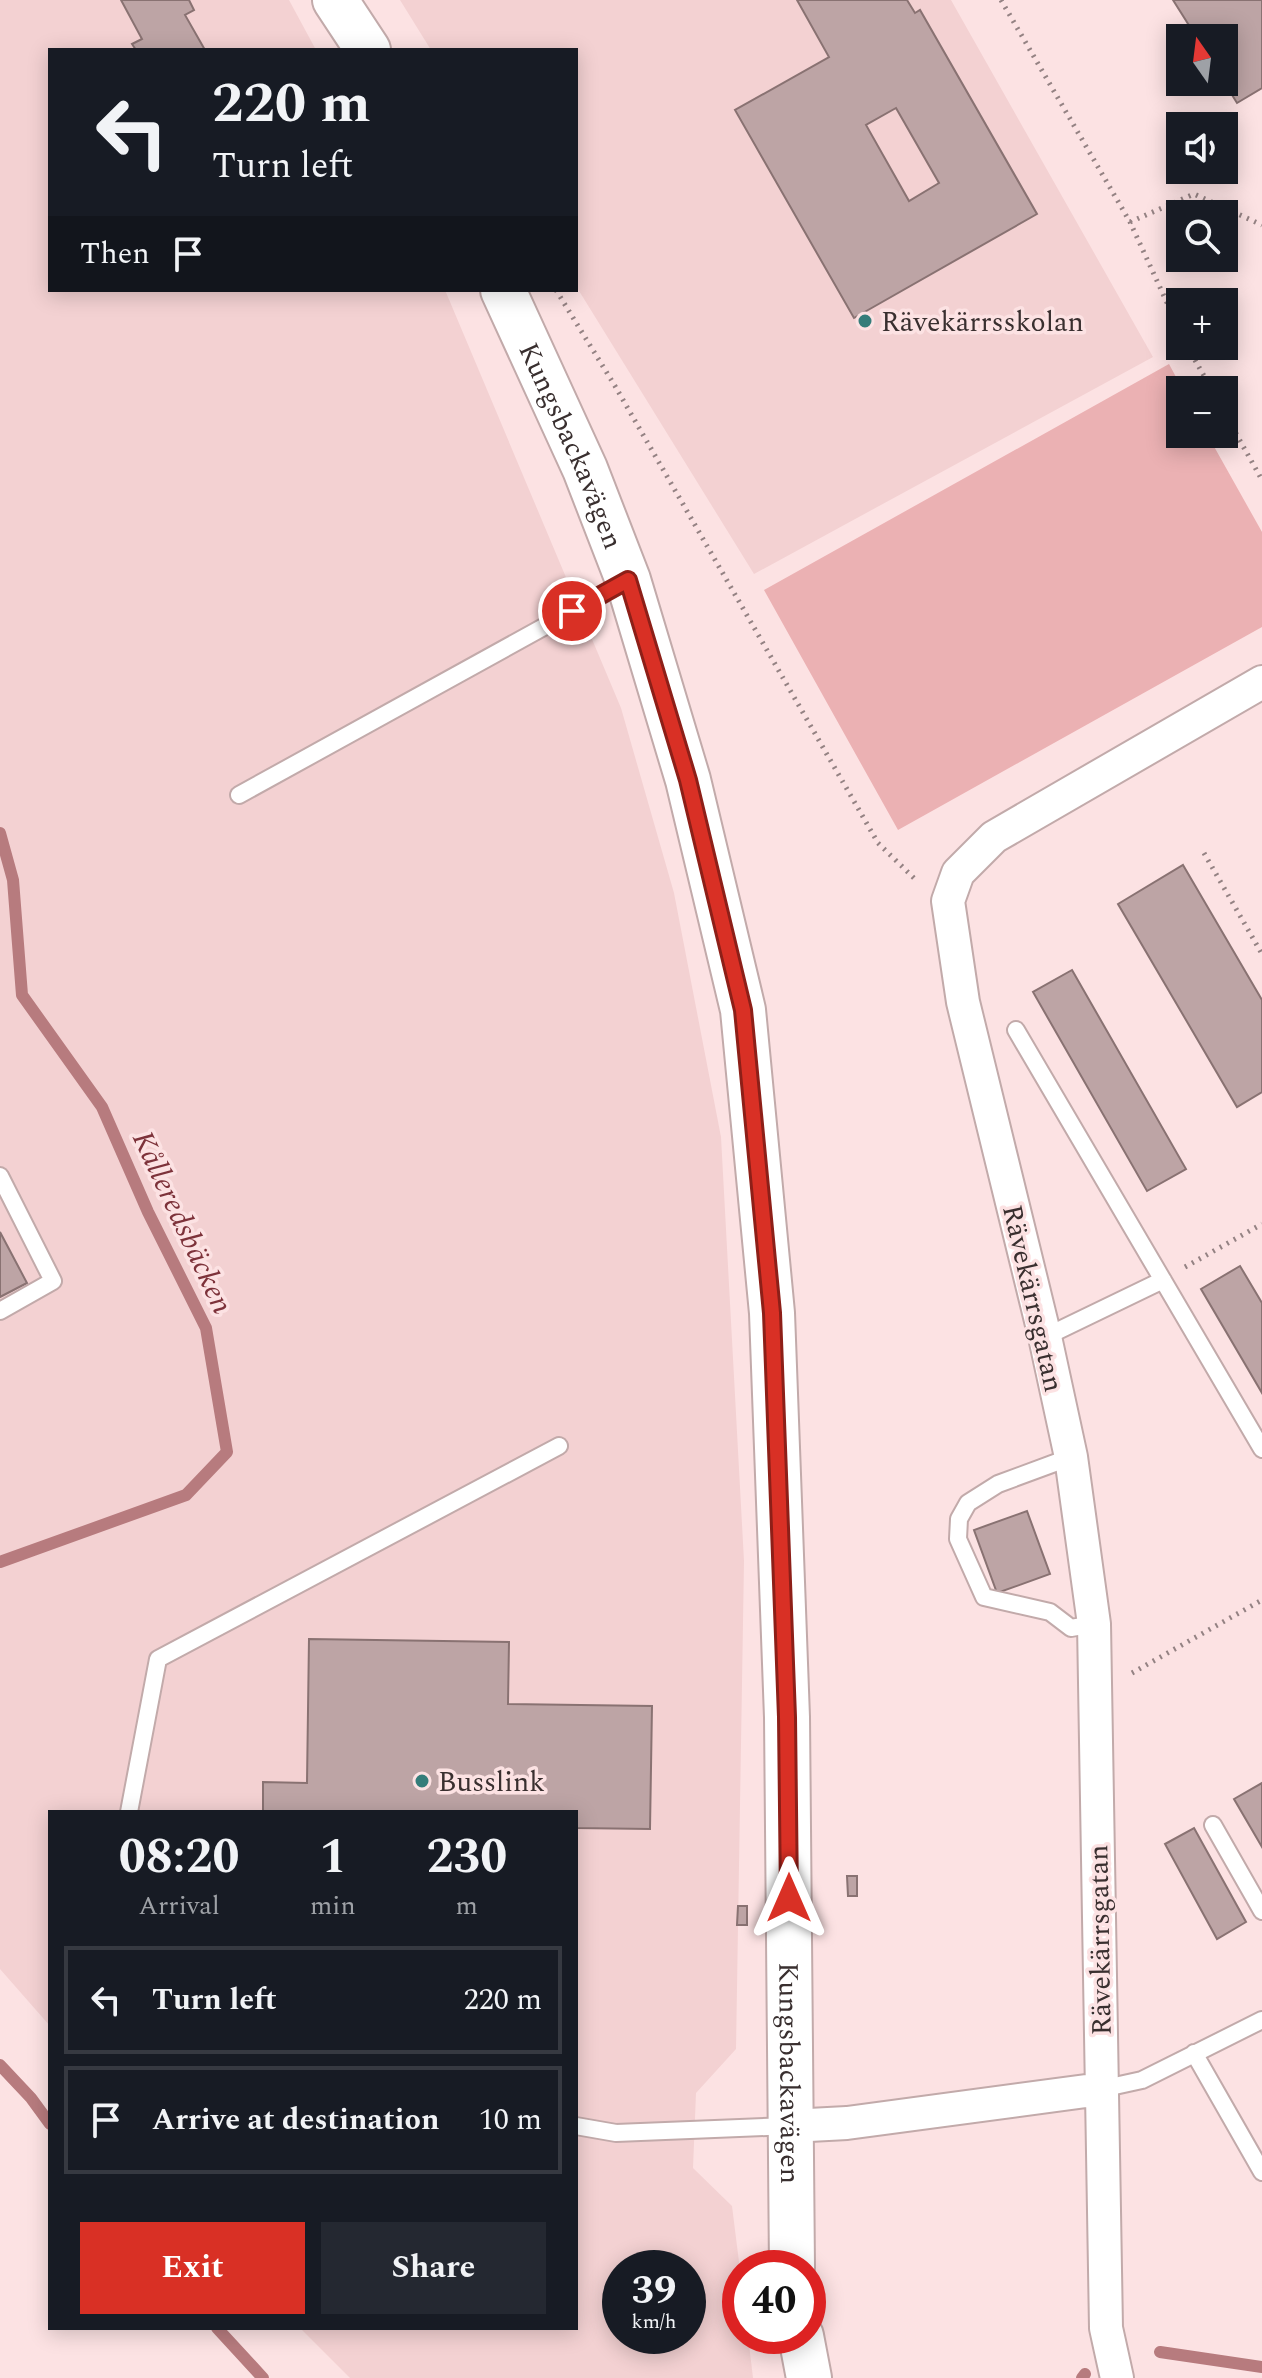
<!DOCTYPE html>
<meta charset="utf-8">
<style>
body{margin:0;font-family:Spectral,serif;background:#242831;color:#f1f3f6;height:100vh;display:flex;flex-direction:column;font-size:30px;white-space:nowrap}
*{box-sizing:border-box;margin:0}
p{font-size:26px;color:#9ea1a6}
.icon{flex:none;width:44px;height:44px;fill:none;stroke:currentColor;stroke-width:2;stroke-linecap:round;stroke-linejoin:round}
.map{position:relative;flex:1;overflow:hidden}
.panel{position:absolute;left:48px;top:1810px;width:530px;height:520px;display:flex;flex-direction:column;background:#171b24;border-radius:0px;box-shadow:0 4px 20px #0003}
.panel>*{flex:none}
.hud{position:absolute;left:48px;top:48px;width:530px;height:244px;border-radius:0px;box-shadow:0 4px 20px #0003;background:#171b24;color:#f1f3f6;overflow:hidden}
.needle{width:52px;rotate:346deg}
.buttons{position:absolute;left:1166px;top:24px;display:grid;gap:16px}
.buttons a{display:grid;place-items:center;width:72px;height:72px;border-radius:0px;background:#171b24;box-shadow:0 4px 20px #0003;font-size:40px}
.speed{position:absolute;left:602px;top:2250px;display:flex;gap:16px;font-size:40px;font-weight:700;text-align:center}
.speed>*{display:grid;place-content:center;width:104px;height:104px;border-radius:50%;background:#171b24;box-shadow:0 4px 20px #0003;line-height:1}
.speed small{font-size:20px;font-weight:400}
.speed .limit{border:12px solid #d22;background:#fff;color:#111}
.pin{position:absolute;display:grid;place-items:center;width:68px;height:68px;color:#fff;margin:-34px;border:4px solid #fff;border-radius:50%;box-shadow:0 2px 8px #0007}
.me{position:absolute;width:88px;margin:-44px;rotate:0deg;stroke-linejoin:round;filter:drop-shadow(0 0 6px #0008)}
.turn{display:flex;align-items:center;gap:28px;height:168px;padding:0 32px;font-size:36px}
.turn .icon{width:104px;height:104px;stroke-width:2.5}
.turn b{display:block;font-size:56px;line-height:68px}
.then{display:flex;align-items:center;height:76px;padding:0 32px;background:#0003;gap:16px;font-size:30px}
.eta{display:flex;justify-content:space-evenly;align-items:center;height:136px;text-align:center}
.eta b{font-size:48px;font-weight:700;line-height:56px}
.action{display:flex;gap:16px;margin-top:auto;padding:16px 32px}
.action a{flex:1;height:92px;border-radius:0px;background:#d93025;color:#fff;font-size:32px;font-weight:700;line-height:92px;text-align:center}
.action a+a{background:#242831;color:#f1f3f6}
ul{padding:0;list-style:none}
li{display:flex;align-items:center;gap:24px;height:108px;margin:0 16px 12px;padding:0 16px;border:4px solid #363941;border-radius:0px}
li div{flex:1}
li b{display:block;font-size:30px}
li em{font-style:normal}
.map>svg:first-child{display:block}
</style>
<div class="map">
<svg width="1262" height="2378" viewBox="0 0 1262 2378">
<rect width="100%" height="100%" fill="#fce2e3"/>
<path fill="#f3d1d2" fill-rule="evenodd" d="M0,0H289L316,50H50V290H445L621,708L674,893L721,1137L744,1561L736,2049L696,2093L693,2168L732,2206L740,2270V2336H748L753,2378H350L300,2328H576V1812H50V2026L0,1969ZM620,2268H688V2336H620Z
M400,0H951L1153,357L754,574L576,286V50H431Z"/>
<path fill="#ebb1b3" d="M1169,364L1183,390H1180V434H1207L1262,532V627L898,830L764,590Z"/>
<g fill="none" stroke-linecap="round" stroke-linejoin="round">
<path stroke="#b77b7e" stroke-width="12" d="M0,833L13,880L22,995L102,1107L148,1212L206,1328L227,1452L186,1495L0,1562
M0,2065L31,2098L50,2124
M217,2328L263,2378
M1160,2352L1262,2367
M1082,2378L1085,2374"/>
</g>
<path fill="#bda4a5" stroke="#897272" stroke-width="2" fill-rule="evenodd" d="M121,0H189L194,10L185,15L205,50H136L132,44L142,39Z
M797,0H907L915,13L920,10L1037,214L854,318L735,110L829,57ZM896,108L939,183L909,201L866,125Z
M1173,0H1262V88L1237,103L1224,82V38H1197Z
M1183,865L1262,1000V1092L1237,1107L1118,904Z
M1072,970L1186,1169L1147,1191L1033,992Z
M0,1232L27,1283L0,1297Z
M1240,1266L1262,1303V1393L1201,1289Z
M1027,1511L1050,1574L997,1593L974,1530Z
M309,1639L509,1642L508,1704L652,1706L650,1829L576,1828V1812H263V1782L307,1783Z
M1262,1783V1847L1234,1799Z
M1194,1828L1246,1922L1217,1939L1165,1844Z
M847,1876H857V1896H848Z
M738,1906H747V1925H737Z"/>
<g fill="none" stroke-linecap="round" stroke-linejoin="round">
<g stroke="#c2aaaa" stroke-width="20">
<path id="lane" d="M239,795L627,581
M1016,1030L1262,1449
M0,1176L53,1281L0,1311
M1045,1337L1163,1280
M1071,1457L998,1484L968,1503L959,1519L958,1539L984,1597L1050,1612L1071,1628L1094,1624
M129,1812L158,1659L559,1446
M1213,1825L1262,1911
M1194,2053L1262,2172
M1101,2089L1142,2080L1262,2020
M576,2126L616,2133L790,2126"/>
</g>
<g stroke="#c2aaaa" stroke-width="36">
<path id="street" d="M790,2126L847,2123L1101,2089
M1117,2378L1106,2328L1094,1624L1071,1457L1045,1337L963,1002L948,901L958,873L994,837L1262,682"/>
</g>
<g stroke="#c2aaaa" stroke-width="48">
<g id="secondary">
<path d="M335,0L368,50"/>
<path id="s1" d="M503,290L585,469L628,580L688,780L743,1010L772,1313L787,1717L792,2268"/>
<path d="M801,2336L809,2378"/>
</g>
</g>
<path stroke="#948283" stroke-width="5" stroke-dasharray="2 6" stroke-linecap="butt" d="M1001,0L1130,222L1180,331
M1130,222L1194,194L1262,225
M556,290L615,386L878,843L917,881
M1187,346L1212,390
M1224,412L1262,480
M1204,853L1262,954
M1185,1267L1262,1224
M1132,1673L1262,1600"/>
<use href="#lane" stroke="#fff" stroke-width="16"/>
<use href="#street" stroke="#fff" stroke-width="32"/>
<use href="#secondary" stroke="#fff" stroke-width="44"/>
</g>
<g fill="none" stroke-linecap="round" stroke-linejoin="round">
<g stroke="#8d1f18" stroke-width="20">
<path id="route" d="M572,611L628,580L688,780L743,1010L772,1313L787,1717L789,1898"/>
</g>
<use href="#route" stroke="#d93025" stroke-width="14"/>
</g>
<g fill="#357d7a" stroke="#fce2e3" stroke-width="3">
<circle cx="865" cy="321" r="8"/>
<circle cx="422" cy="1781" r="8"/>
</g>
<g text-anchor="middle" stroke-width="7" stroke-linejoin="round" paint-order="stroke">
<g font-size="28" fill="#392f2f" stroke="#fce2e3" text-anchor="start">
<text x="881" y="331">Rävekärrsskolan</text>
<text x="438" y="1791">Busslink</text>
</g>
<g font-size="28" fill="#392f2f" stroke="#fce2e3">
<text dy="10" stroke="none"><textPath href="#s1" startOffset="170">Kungsbackavägen</textPath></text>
<text transform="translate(1034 1298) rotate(77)" y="10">Rävekärrsgatan</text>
<text transform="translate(1099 1940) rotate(-91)" y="10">Rävekärrsgatan</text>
<text dy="10" stroke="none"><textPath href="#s1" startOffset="1826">Kungsbackavägen</textPath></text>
</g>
<g font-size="30" font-style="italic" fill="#7d323a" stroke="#fce2e3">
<text transform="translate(183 1222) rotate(65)" y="10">Kålleredsbäcken</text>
</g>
</g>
</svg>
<div class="buttons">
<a><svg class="needle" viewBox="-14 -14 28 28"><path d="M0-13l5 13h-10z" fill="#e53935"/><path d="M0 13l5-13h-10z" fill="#9ea1a6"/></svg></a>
<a><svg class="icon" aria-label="sound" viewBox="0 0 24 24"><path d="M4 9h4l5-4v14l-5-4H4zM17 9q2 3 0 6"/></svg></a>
<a><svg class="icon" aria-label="search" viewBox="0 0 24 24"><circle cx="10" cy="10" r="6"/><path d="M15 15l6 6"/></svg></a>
<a>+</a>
<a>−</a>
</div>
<div class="speed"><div>39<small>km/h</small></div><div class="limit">40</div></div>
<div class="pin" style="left:572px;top:611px;background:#d93025"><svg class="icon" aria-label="arrive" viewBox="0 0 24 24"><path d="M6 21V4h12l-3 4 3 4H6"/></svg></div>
<svg class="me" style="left:789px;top:1898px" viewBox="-20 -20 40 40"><path d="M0-17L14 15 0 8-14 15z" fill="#d93025" stroke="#fff" stroke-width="4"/></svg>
<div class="hud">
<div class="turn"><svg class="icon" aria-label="left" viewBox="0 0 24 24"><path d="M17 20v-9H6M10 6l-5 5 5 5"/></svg><div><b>220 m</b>Turn left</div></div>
<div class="then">Then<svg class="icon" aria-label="arrive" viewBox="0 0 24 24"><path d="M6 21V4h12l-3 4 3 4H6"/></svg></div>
</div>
<section class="panel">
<div class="eta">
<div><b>08:20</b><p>Arrival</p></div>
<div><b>1</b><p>min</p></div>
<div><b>230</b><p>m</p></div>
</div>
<ul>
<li><svg class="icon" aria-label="left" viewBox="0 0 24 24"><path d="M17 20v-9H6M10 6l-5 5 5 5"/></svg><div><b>Turn left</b></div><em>220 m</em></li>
<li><svg class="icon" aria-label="arrive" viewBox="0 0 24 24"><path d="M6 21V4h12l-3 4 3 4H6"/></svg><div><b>Arrive at destination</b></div><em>10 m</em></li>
</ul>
<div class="action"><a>Exit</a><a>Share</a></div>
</section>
</div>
